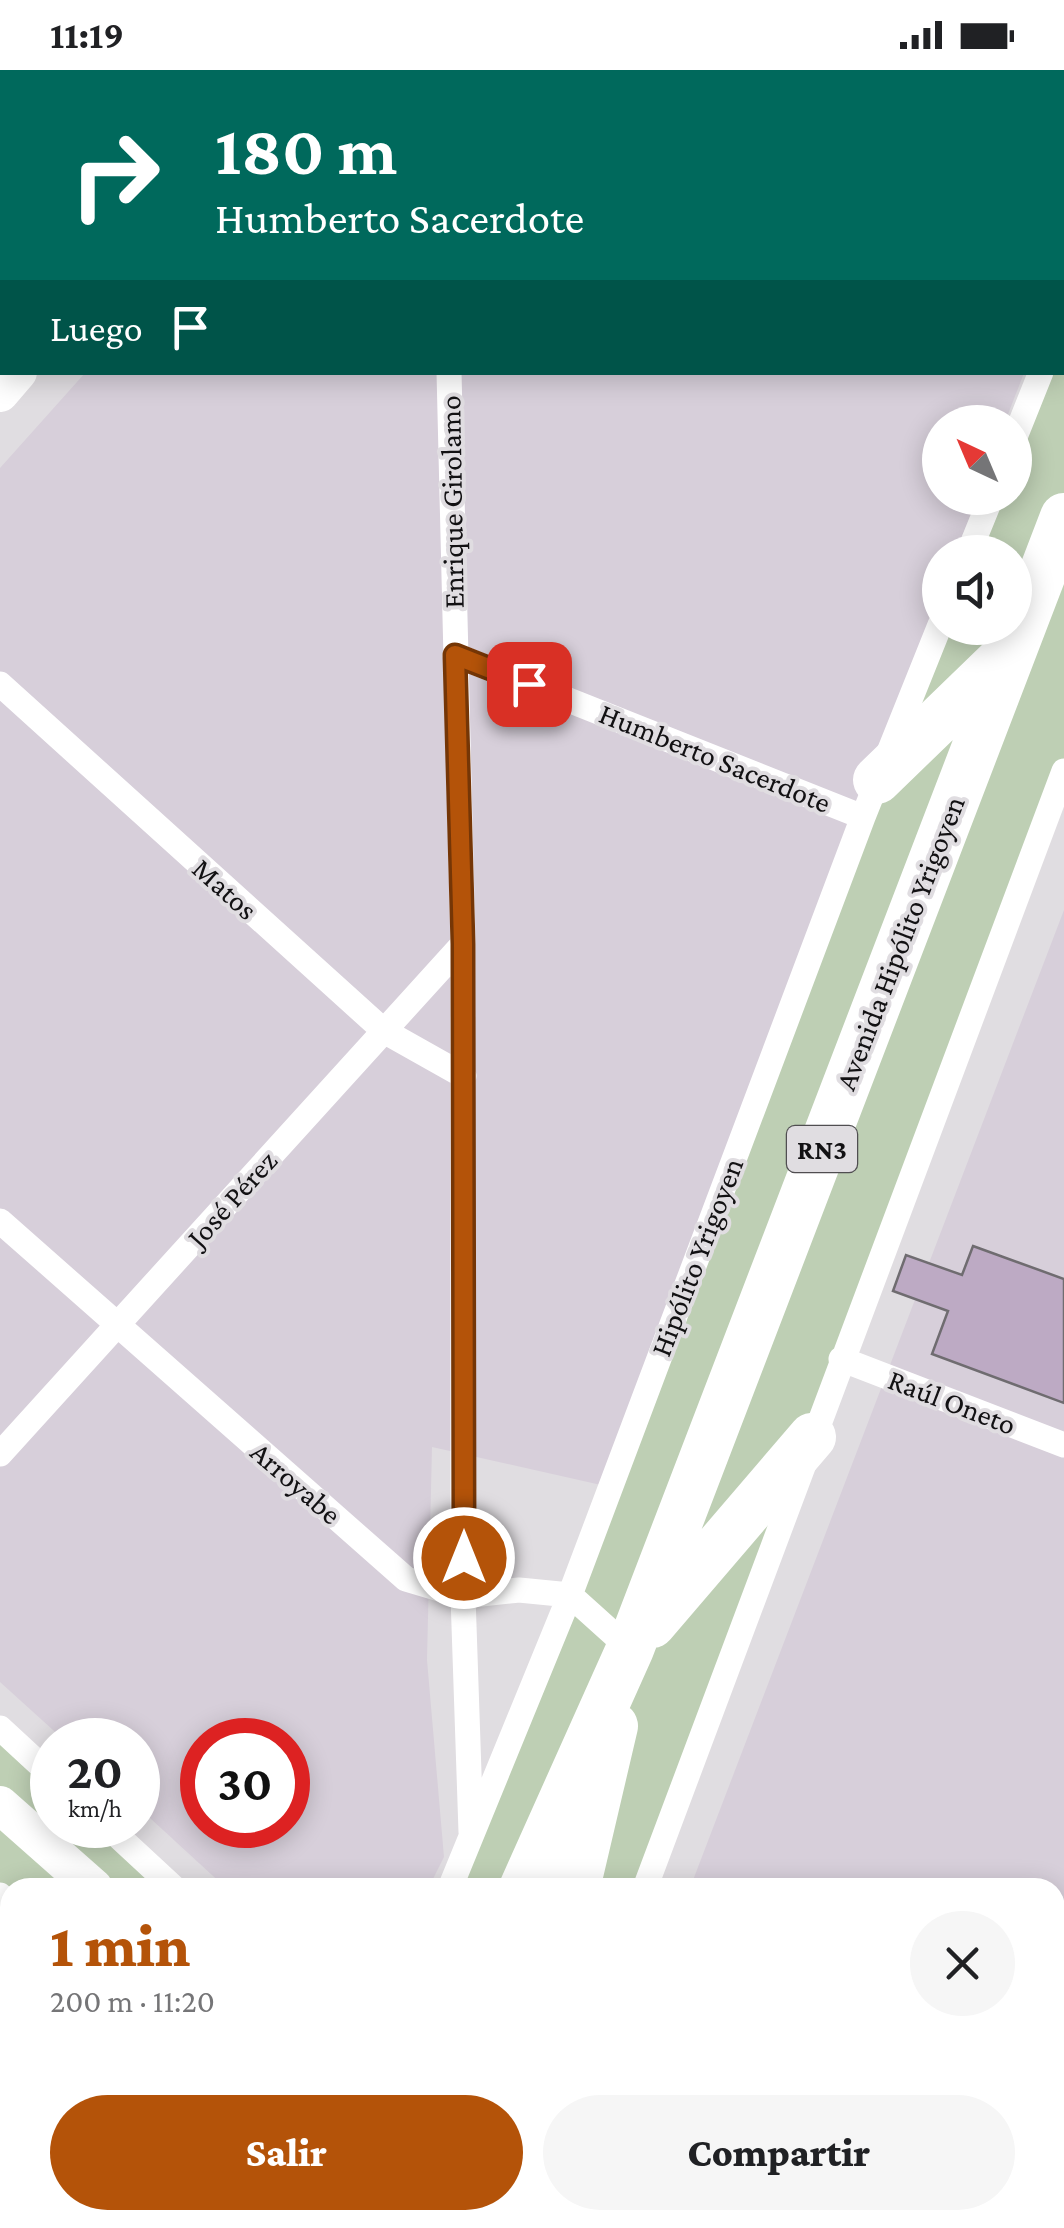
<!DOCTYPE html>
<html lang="es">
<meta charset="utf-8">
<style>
body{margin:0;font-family:"Crimson Pro",serif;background:#f6f6f6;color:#202124;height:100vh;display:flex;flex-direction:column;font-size:38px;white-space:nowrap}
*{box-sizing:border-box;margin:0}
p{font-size:32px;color:#757577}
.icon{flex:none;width:55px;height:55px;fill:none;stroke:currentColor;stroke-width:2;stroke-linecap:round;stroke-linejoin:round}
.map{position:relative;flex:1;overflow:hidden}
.drawer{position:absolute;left:0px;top:1808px;width:1065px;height:352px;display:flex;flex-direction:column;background:#fff;border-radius:30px 30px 0 0;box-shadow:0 5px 25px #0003}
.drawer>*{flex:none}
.guide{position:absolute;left:0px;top:0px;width:1065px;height:305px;box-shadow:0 5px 25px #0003;background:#00695c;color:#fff;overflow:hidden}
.needle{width:65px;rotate:316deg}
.fabs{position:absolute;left:922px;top:335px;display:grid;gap:20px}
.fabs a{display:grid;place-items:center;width:110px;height:110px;border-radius:50%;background:#fff;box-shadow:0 5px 25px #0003;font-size:50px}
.speed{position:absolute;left:30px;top:1648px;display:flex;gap:20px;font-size:50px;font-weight:700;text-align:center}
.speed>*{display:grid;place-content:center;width:130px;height:130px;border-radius:50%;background:#fff;box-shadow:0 5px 25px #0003;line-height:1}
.speed small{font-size:25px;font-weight:400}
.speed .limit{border:15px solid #d22;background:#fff;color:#111}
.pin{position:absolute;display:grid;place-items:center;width:85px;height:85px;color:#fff;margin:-42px;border-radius:20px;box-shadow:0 5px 15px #0006}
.me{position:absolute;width:110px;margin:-55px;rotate:0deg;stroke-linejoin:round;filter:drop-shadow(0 0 8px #0008)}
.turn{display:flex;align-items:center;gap:35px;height:210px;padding:0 50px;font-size:45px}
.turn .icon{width:130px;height:130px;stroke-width:2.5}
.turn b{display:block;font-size:70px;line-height:85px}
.then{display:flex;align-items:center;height:95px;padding:0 50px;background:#0003;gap:20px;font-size:38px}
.round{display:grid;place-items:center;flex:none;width:105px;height:105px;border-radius:52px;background:#f6f6f6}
.overview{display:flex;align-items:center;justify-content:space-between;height:170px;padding:0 50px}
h1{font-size:60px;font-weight:800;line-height:75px;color:#b45309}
.button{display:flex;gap:20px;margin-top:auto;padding:20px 50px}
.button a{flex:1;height:115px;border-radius:60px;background:#b45309;color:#fff;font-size:40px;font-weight:800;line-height:115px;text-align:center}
.button a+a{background:#f6f6f6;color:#202124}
.status{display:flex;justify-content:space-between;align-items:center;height:70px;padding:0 50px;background:#fff;direction:ltr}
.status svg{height:28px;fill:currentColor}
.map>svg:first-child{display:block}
</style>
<div class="status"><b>11:19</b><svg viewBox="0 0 49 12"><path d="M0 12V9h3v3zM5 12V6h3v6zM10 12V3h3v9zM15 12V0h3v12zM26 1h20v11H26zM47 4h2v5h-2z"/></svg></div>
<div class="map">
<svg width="1064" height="2158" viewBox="0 0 1064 2158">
<rect width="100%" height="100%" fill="#e0dde1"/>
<path fill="#d7cfda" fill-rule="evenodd" d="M355,0H1064V195L1063,199L1062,2Z
M85,303H1024L1005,352H940V428H977L956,482H940V524L601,1415L432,1377L427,1590L444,1787L429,1817H225L138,1737V1670H64L0,1612V398ZM202,1670H288V1755H202Z
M1064,840V2158H1052L1030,2150H1055V1818H690Z
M0,1871L10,1880V2131H0Z
M581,2150H759L780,2158H579Z"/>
<path fill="#becfb4" d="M1064,244V701L645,1817L450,1818L940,558H1015V482H969L991,428H1015V367L1041,303L1062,302Z
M0,1658L52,1706V1755H106L174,1817L10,1818L0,1825Z
M282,2150H538L536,2158H282Z"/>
<path fill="#bdaac4" stroke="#6f6c70" stroke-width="2.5" d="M973,1176L1064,1209V1333L932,1284L948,1241L893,1221L906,1185L962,1205Z"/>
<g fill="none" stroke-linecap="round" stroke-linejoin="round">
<path stroke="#fff" stroke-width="25" d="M443,0V2
M684,2L685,0
M449,302L463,874V1526L471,1762
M1015,367L1041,302
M969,482L991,428
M455,585L863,747
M0,614L384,961L464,1006
M0,1151L406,1509L463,1526L519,1520L570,1525L630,1579
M841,1289L1064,1375
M0,1384L463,874
M0,1658L52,1706
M106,1755L174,1818
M450,1818L570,1525L863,747L940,555
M645,1818L1064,701
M0,1825L10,1834
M282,2150V2158
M859,2150L880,2158"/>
<path stroke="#fff" stroke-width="38" d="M479,0L486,2
M285,2L288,0
M1062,228H1064
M0,323L18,302
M0,1735L94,1818
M518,2150L524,2158"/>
<path stroke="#fff" stroke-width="48" d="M877,710L1003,588
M652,1554L812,1367
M523,1818L630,1579L1064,447
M576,1818L614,1656
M370,2150L372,2158
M412,2158L414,2150
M474,2158L476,2150"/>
</g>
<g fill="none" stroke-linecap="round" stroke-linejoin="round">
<g stroke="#753606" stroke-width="25">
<path id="route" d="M464,1488L463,874L455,585L529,614"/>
</g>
<use href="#route" stroke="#b45309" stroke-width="18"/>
</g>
<g text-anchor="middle" stroke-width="8" stroke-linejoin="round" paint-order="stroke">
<rect fill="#e0dde1" stroke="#504e51" stroke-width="2.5" x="787" y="1056" width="70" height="46" rx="8"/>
<g font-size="28" font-weight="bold" fill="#121113">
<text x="822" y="1089">RN3</text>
</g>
<g font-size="30" fill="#121113" stroke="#e0dde1">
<text transform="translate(452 432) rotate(-91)" y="10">Enrique Girolamo</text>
<text transform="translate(715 688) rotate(22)" y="10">Humberto Sacerdote</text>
<text transform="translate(225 819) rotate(42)" y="10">Matos</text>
<text transform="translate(900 873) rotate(-69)" y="10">Avenida Hipólito Yrigoyen</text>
<text transform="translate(232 1129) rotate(-48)" y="10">José Pérez</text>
<text transform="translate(697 1187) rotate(-69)" y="10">Hipólito Yrigoyen</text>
<text transform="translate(952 1332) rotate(21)" y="10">Raúl Oneto</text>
<text transform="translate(296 1413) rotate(41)" y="10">Arroyabe</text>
</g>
</g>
</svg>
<div class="fabs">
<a><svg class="needle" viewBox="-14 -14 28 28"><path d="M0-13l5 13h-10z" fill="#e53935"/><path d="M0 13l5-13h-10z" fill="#757577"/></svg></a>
<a><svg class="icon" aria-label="sound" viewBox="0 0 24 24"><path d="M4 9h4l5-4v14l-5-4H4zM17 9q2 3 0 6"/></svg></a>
</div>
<div class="speed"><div>20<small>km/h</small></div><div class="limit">30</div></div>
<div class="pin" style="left:529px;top:614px;background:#d93025"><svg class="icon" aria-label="arrive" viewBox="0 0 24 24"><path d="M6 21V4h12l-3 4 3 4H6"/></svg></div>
<svg class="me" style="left:464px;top:1488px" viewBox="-20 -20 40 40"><circle r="17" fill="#b45309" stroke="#fff" stroke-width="3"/><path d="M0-11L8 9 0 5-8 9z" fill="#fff"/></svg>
<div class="guide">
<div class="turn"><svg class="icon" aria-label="right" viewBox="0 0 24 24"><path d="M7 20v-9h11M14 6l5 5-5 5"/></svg><div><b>180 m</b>Humberto Sacerdote</div></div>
<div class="then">Luego<svg class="icon" aria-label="arrive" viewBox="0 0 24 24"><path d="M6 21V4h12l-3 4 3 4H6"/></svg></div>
</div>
<section class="drawer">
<div class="overview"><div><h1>1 min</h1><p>200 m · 11:20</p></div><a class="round"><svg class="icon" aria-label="close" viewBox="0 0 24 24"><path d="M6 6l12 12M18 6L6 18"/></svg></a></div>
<div class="button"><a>Salir</a><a>Compartir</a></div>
</section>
</div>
